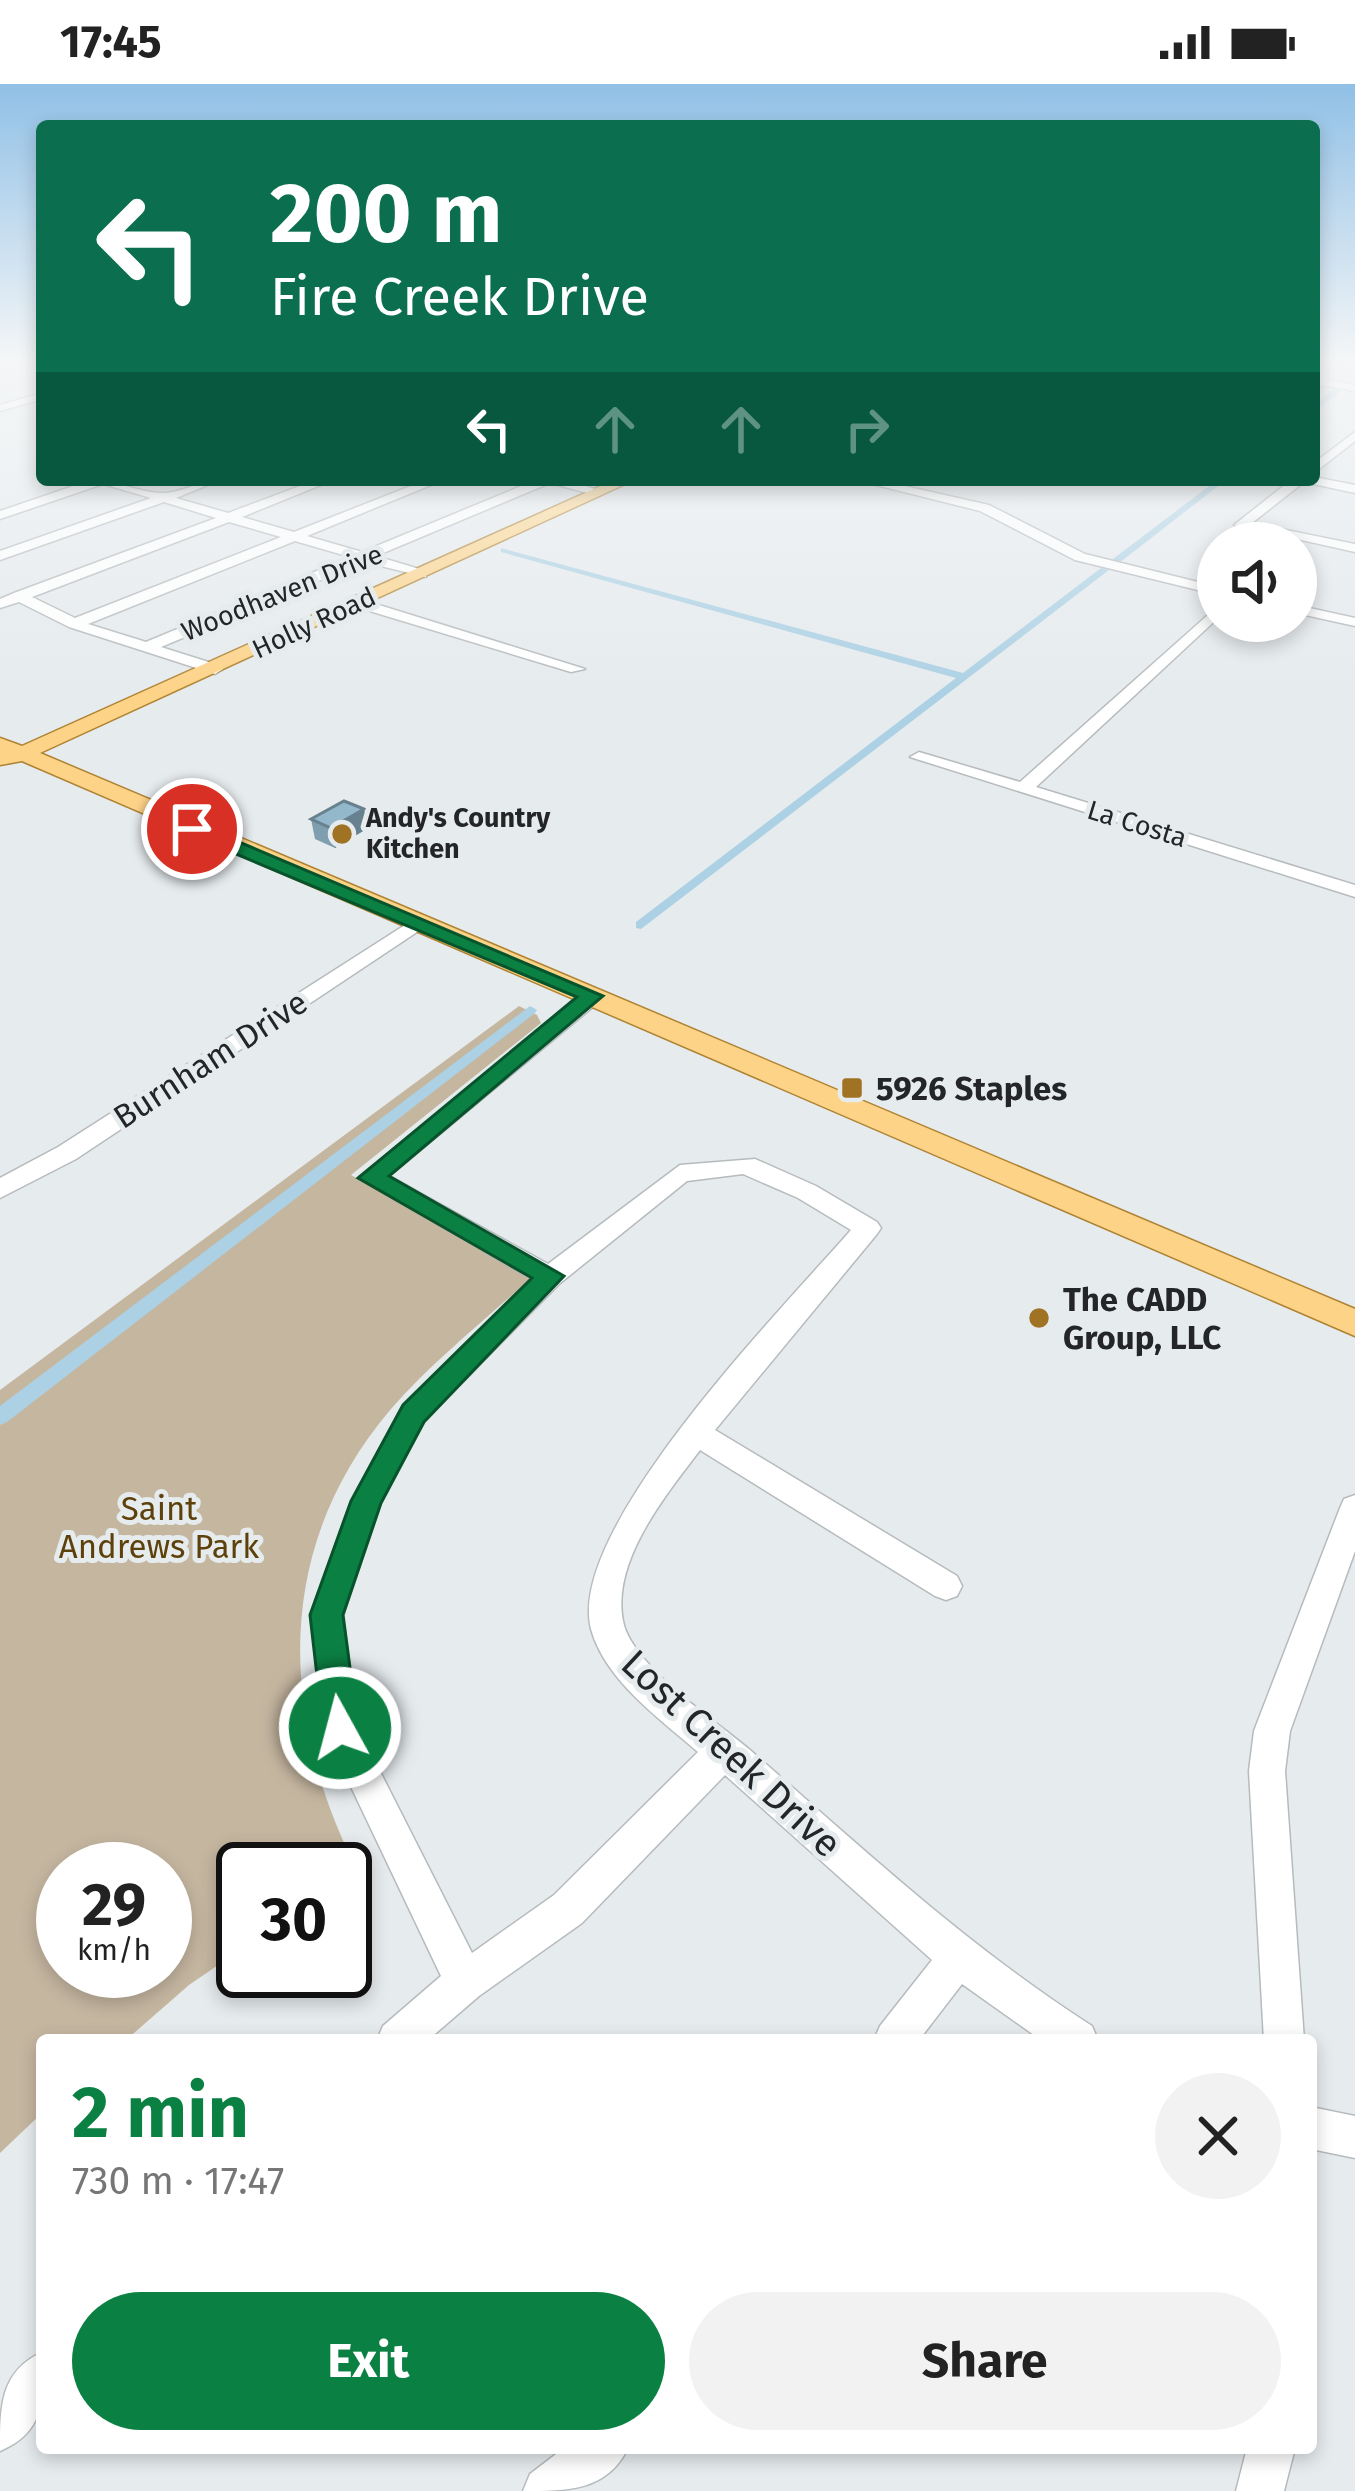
<!DOCTYPE html>
<meta charset="utf-8">
<style>
body{margin:0;font-family:"Fira Sans",sans-serif;background:#f2f2f2;color:#222;height:100vh;display:flex;flex-direction:column;font-size:45px;white-space:nowrap}
*{box-sizing:border-box;margin:0}
p{font-size:39px;color:#767676}
.icon{flex:none;width:66px;height:66px;fill:none;stroke:currentColor;stroke-width:2;stroke-linecap:round;stroke-linejoin:round}
.map{position:relative;flex:1;overflow:hidden}
.drawer{position:absolute;left:36px;top:1950px;width:1281px;height:420px;display:flex;flex-direction:column;background:#fff;border-radius:12px;box-shadow:0 6px 18px #0003}
.drawer>*{flex:none}
.hud{position:absolute;left:36px;top:36px;width:1284px;height:366px;border-radius:12px;box-shadow:0 6px 18px #0003;background:#0b6e4f;color:#fff;overflow:hidden}
.tools{position:absolute;left:1197px;top:438px;display:grid;gap:24px}
.tools a{display:grid;place-items:center;width:120px;height:120px;border-radius:50%;background:#fff;box-shadow:0 6px 18px #0003;font-size:60px}
.speed{position:absolute;left:36px;top:1758px;display:flex;gap:24px;font-size:60px;font-weight:700;text-align:center}
.speed>*{display:grid;place-content:center;width:156px;height:156px;border-radius:50%;background:#fff;box-shadow:0 6px 18px #0003;line-height:1}
.speed small{font-size:30px;font-weight:400}
.speed .limit{border:6px solid #111;border-radius:18px;background:#fff;color:#111}
.pin{position:absolute;display:grid;place-items:center;width:102px;height:102px;color:#fff;margin:-51px;border:6px solid #fff;border-radius:50%;box-shadow:0 3px 12px #0007}
.me{position:absolute;width:132px;margin:-66px;rotate:353deg;stroke-linejoin:round;filter:drop-shadow(0 0 9px #0008)}
.turn{display:flex;align-items:center;gap:42px;height:252px;padding:0 36px;font-size:54px}
.turn .icon{width:156px;height:156px;stroke-width:2.5}
.turn b{display:block;font-size:84px;line-height:102px}
.lanes{display:flex;align-items:center;height:114px;padding:0 36px;background:#0003;justify-content:center;gap:60px;direction:ltr}
.lanes .off{opacity:.35}
.round{display:grid;place-items:center;flex:none;width:126px;height:126px;border-radius:63px;background:#f2f2f2}
.summary{display:flex;align-items:center;justify-content:space-between;height:204px;padding:0 36px}
h1{font-size:72px;font-weight:700;line-height:90px;color:#0b8043}
.primary-button{display:flex;gap:24px;margin-top:auto;padding:24px 36px}
.primary-button a{flex:1;height:138px;border-radius:72px;background:#0b8043;color:#fff;font-size:48px;font-weight:700;line-height:138px;text-align:center}
.primary-button a+a{background:#f2f2f2;color:#222}
.status{display:flex;justify-content:space-between;align-items:center;height:84px;padding:0 60px;background:#fff;direction:ltr}
.status svg{height:33px;fill:currentColor}
.map>svg:first-child{display:block}
</style>
<div class="status"><b>17:45</b><svg viewBox="0 0 49 12"><path d="M0 12V9h3v3zM5 12V6h3v6zM10 12V3h3v9zM15 12V0h3v12zM26 1h20v11H26zM47 4h2v5h-2z"/></svg></div>
<div class="map">
<svg width="1355" height="2407" viewBox="0 0 1355 2407">
<rect width="100%" height="100%" fill="#e6ebee"/>
<path fill="#c5b6a0" fill-rule="evenodd" d="M519,922L537,931L541,939L351,1091L531,1194C484,1237 432,1278 391,1325C273,1463 279,1632 357,1786L345,1794V1785H243V1864L189,1901L126,1956H42V2029L0,2069V1306ZM63,1785H165V1887H63Z"/>
<g fill="none" stroke-linecap="round" stroke-linejoin="round">
<path fill="#acd1e4" fill-rule="evenodd" d="M1338,302L1345,304L1314,327V321Z
M1217,396H1226L1119,479H1113V475Z
M501,464L963,589L1101,484L1109,486L641,845L636,844V838L956,594L501,468Z
M530,922L537,926L535,929L7,1338L0,1341V1322Z"/>
<g stroke="#b6bbbd" stroke-width="3">
<path id="minor" d="M14,272L42,274V280L15,274Z
M1314,272H1320L1328,296L1355,301V307L1323,301L1314,308L1320,293Z
M42,309V315L0,327V321Z
M1355,348V357L1314,389V379Z
M1314,393L1355,401V409L1304,398L1252,439L1355,460V468L1234,441L1291,396Z
M91,396C116,396 137,408 161,409C180,410 200,396 220,396L176,414L228,429L316,396H333L242,433L294,448L426,396H443L307,452L362,468L536,396H566L605,408L599,412L550,399L376,472L426,487V493L364,478L161,563L221,582L223,585L215,590L69,543L19,518L0,524V515L14,509L216,434L164,418L0,476V467L151,414L103,400L0,435V427ZM229,438L281,453L75,534L32,513ZM295,457L350,473L146,558L88,540Z
M856,396H878L989,421L1085,470L1218,503V511L1075,476L980,427Z
M353,516H363L585,585L571,588L353,522Z
M1296,521L1355,534V542L1296,529Z
M1218,522V534L1036,703L1355,801V813L910,673L919,668L1020,698Z
M416,834L426,840L423,844L76,1075L0,1114V1094L58,1063Z
M592,905L600,907V917L389,1092L548,1180L680,1081L755,1075L816,1102L877,1138L881,1144L877,1150L715,1346L957,1492L962,1502L957,1512L946,1516L935,1512L700,1366C666,1411 611,1477 623,1537C631,1581 716,1637 750,1666C861,1763 967,1862 1092,1942L1098,1956H1041L962,1900L919,1956H874L880,1942L932,1876L725,1691L582,1839L479,1912L428,1956H377L383,1942L441,1892L323,1644L311,1531L351,1417L403,1322L532,1195L359,1093ZM743,1090L798,1114L851,1146C786,1221 565,1445 591,1545C605,1596 660,1635 698,1668L554,1811L472,1869L357,1642L343,1531L381,1419L423,1338L559,1200L687,1097Z
M1355,1411V1467L1290,1647L1285,1687L1304,1956H1264L1249,1687L1254,1647L1340,1424L1344,1415Z
M1311,2023L1355,2032V2074L1311,2065Z
M42,2268C42,2312 48,2347 0,2367C0,2322 0,2288 42,2268Z
M564,2364H628C607,2407 568,2407 523,2407L530,2390Z
M1247,2364H1295L1284,2407H1236Z"/>
</g>
<g stroke="#af8332" stroke-width="3">
<path id="major" d="M614,396H634L40,669L1355,1225V1252L22,677L0,681V654L22,662Z"/>
</g>
<use href="#minor" fill="#fff" fill-rule="evenodd"/>
<use href="#major" fill="#fdd388" fill-rule="evenodd"/>
</g>
<path fill="#7f9eaf" d="M364,725L368,744L335,764L315,755L311,735Z"/>
<path fill="#68818e" d="M364,725L368,744L335,764L331,744Z"/>
<path fill="#94b8cb" stroke="#68818e" stroke-width="3" d="M344,717L364,725L331,744L311,735Z"/>
<linearGradient id="sky" x2="0" y2="1"><stop stop-color="#90c0e6"/><stop offset="0.45" stop-color="#f4f6f7"/><stop offset="1" stop-color="#f4f6f7" stop-opacity="0"/></linearGradient>
<rect width="1355" height="609" fill="url(#sky)"/>
<path fill="#0b8043" stroke="#07532c" stroke-width="3" d="M186,741H199L603,912L389,1092L564,1192L424,1338L381,1419L343,1531L358,1644L353,1656L340,1661L328,1656L323,1644L310,1531L351,1417L403,1321L532,1194L358,1094L577,913L186,749Z"/>
<g fill="#a07324" stroke="#e6ebee" stroke-width="4.5">
<circle cx="342" cy="750" r="12"/>
<rect x="840" y="992" width="24" height="24" rx="6"/>
<circle cx="1039" cy="1234" r="12"/>
</g>
<g text-anchor="middle" stroke-width="10" stroke-linejoin="round" paint-order="stroke">
<g font-size="27" fill="#232526" stroke="#e6ebee">
<text transform="translate(282 509) rotate(-22)" y="9">Woodhaven Drive</text>
<text transform="translate(314 539) rotate(-25)" y="9">Holly Road</text>
<text transform="translate(1137 740) rotate(17)" y="9">La Costa</text>
</g>
<g font-size="27" font-weight="bold" fill="#232526" stroke="#e6ebee" text-anchor="start">
<text x="366" y="743">Andy's Country<tspan x="366" dy="31">Kitchen</tspan></text>
</g>
<g font-size="33" fill="#232526" stroke="#e6ebee">
<text transform="translate(210 975) rotate(-33)" y="12">Burnham Drive</text>
</g>
<g font-size="33" font-weight="bold" fill="#232526" stroke="#e6ebee" text-anchor="start">
<text x="876" y="1016">5926 Staples</text>
<text x="1063" y="1227">The CADD<tspan x="1063" dy="38">Group, LLC</tspan></text>
</g>
<g font-size="33" fill="#5e410a" stroke="#e6ebee">
<text x="159" y="1436">Saint<tspan x="159" dy="38">Andrews Park</tspan></text>
</g>
<g font-size="39" fill="#232526" stroke="#e6ebee">
<text transform="translate(732 1669) rotate(43)" y="14">Lost Creek Drive</text>
</g>
</g>
</svg>
<div class="tools">
<a><svg class="icon" aria-label="sound" viewBox="0 0 24 24"><path d="M4 9h4l5-4v14l-5-4H4zM17 9q2 3 0 6"/></svg></a>
</div>
<div class="speed"><div>29<small>km/h</small></div><div class="limit">30</div></div>
<div class="pin" style="left:192px;top:745px;background:#d93025"><svg class="icon" aria-label="arrive" viewBox="0 0 24 24"><path d="M6 21V4h12l-3 4 3 4H6"/></svg></div>
<svg class="me" style="left:340px;top:1644px" viewBox="-20 -20 40 40"><circle r="17" fill="#0b8043" stroke="#fff" stroke-width="3"/><path d="M0-11L8 9 0 5-8 9z" fill="#fff"/></svg>
<div class="hud">
<div class="turn"><svg class="icon" aria-label="left" viewBox="0 0 24 24"><path d="M17 20v-9H6M10 6l-5 5 5 5"/></svg><div><b>200 m</b>Fire Creek Drive</div></div>
<div class="lanes"><svg class="icon" aria-label="left" viewBox="0 0 24 24"><path d="M17 20v-9H6M10 6l-5 5 5 5"/></svg><svg class="icon off" aria-label="ahead" viewBox="0 0 24 24"><path d="M12 20V5M6 11l6-6 6 6"/></svg><svg class="icon off" aria-label="ahead" viewBox="0 0 24 24"><path d="M12 20V5M6 11l6-6 6 6"/></svg><svg class="icon off" aria-label="right" viewBox="0 0 24 24"><path d="M7 20v-9h11M14 6l5 5-5 5"/></svg></div>
</div>
<section class="drawer">
<div class="summary"><div><h1>2 min</h1><p>730 m · 17:47</p></div><a class="round"><svg class="icon" aria-label="close" viewBox="0 0 24 24"><path d="M6 6l12 12M18 6L6 18"/></svg></a></div>
<div class="primary-button"><a>Exit</a><a>Share</a></div>
</section>
</div>
